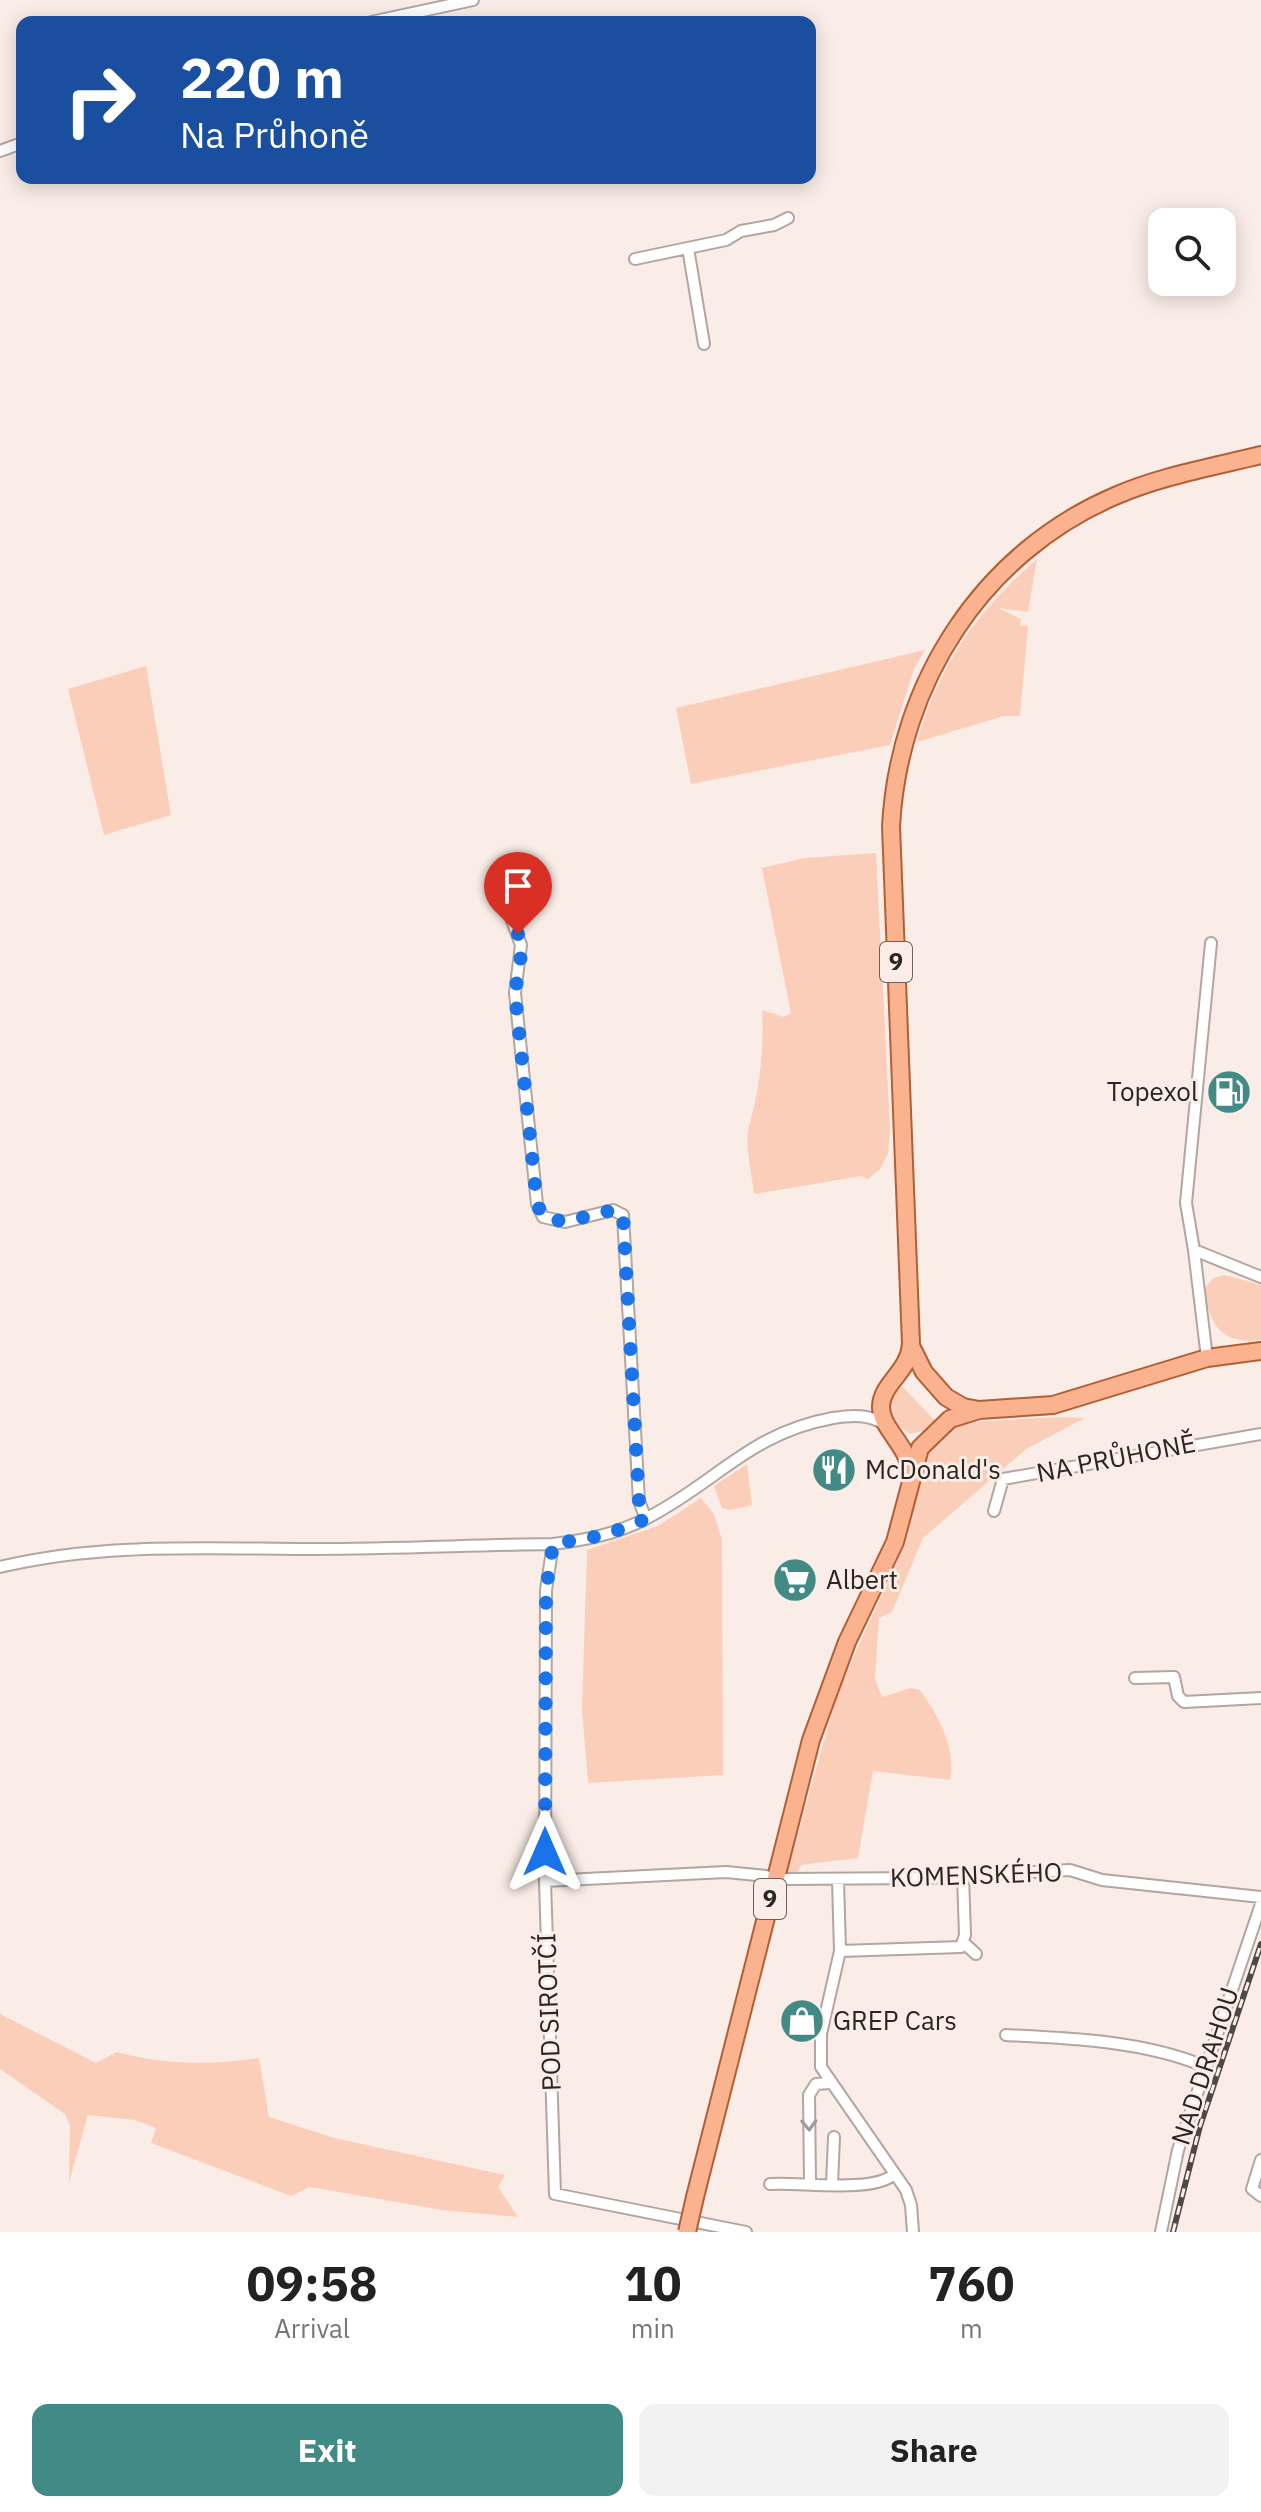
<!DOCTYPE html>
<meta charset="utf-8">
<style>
body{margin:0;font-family:"IBM Plex Sans",sans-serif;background:#f2f2f2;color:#222;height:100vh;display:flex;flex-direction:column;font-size:30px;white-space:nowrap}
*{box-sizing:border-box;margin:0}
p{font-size:26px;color:#767676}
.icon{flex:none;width:44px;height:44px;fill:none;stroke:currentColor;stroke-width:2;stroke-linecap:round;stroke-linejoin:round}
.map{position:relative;height:2232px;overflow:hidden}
.sheet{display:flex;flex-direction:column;background:#fff;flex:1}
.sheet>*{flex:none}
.banner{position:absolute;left:16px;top:16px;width:800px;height:168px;border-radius:16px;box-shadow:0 4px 20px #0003;background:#1a4fa0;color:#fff;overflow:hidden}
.fabs{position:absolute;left:1148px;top:208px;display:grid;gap:16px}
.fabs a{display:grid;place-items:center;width:88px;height:88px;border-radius:16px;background:#fff;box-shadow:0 4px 20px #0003;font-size:40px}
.pin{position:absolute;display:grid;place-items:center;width:68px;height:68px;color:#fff;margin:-82px -34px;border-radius:50% 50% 50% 0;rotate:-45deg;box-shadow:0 0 8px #0007}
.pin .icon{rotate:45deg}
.me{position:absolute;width:88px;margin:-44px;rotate:0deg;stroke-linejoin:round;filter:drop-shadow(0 0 6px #0008)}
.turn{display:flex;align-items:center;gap:28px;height:168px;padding:0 32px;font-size:36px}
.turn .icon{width:104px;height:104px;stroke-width:2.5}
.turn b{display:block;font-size:56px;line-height:68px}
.eta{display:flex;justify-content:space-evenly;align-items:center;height:136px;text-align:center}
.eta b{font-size:48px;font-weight:700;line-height:56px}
.button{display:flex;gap:16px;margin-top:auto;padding:16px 32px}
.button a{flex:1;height:92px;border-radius:16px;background:#428a86;color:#fff;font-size:32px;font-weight:700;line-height:92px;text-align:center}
.button a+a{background:#f2f2f2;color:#222}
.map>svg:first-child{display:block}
</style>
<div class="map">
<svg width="1261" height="2232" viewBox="0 0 1261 2232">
<rect width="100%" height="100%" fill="#faede7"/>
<path fill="#fbceba" d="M1037,559L1028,612L998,608L1021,619L1020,626H1028L1020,716H1004L917,742C938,666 978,610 1037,559Z
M925,650L914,669L890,745L691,784L676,708Z
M146,666L171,815L104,835L68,689Z
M876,853L890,1130L888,1154L880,1169L868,1179L861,1176L754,1194C752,1175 744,1144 749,1126C760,1089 764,1049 762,1010L784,1017L791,1013L762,868L805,858Z
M1225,1275L1261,1285V1340C1220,1345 1212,1325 1203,1291L1213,1278Z
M901,1385L936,1422L927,1430L910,1434L891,1420L888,1403Z
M1058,1417L1085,1418L1026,1449L923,1538L892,1612L879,1618L875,1679L882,1697L911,1688L920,1690C938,1715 957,1749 950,1780L873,1771L858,1858L801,1865L797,1875L787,1873L838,1691L906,1542L924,1454L953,1427L969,1422Z
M747,1464L752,1505L730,1510L722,1508L714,1486Z
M701,1498L714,1514L722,1540L723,1775L588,1783L582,1710L587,1550L658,1526Z
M0,2014L96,2063L117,2052C165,2065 209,2065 259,2058L269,2117L334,2138L505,2175L498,2187L518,2217L442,2210L310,2187L291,2196L151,2143L156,2128L134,2120L88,2115L69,2182L70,2126L65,2114L0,2069Z"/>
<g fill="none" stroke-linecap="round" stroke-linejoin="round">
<g stroke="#b2a6a0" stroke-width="14">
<path id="minor" d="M371,22L473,0
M0,151L22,143
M688,248L704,344
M635,259L726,240L741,231L774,225L788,218
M500,888L521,945L515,993L537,1204L543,1217L565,1222L613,1210L623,1215L639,1501L646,1519
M1211,943L1186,1203L1194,1250L1261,1277
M1194,1250L1207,1358
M994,1511L1003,1479L1261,1434
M553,1544L546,1590L545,1881L555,2194L746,2232
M0,1567C104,1542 210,1549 315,1549C395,1549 474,1545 553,1544C586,1540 617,1534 647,1518C717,1482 750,1433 833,1418C853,1415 869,1414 886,1425
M1135,1678L1174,1677L1178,1696L1184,1702L1261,1698
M786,1879L924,1878L1070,1870L1102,1880L1261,1897
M838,1880L840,1951L821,2034V2067L906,2190L911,2205L913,2232
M545,1881L726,1872L766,1876
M964,1943L976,1954
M840,1951L961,1947L965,1935L963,1876
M1006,2035C1071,2038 1144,2041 1204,2066
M1261,2160L1252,2189L1261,2196
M810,2182L809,2095L816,2084L830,2083
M770,2184C802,2182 871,2193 893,2175
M832,2184L834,2137
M1161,2232L1178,2150L1261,1904"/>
</g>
<g stroke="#b06037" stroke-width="20">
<path id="primary" d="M911,1346L924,1372L946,1397L963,1407L979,1410L1053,1405L1207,1358L1261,1351
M911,1475C909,1444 880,1429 881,1406C882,1383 909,1372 911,1344L891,826C899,683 982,553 1115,496C1161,476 1212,467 1261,455
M695,2197L811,1740L847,1642L895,1542L920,1448L950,1419L979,1410"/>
</g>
<use href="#minor" stroke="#fff" stroke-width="10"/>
<use href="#primary" stroke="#fbb28e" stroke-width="16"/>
<g stroke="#4e4846" stroke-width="6">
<path id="rail" d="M1173,2232L1200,2126L1261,1944"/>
</g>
<use href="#rail" stroke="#faede7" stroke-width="3" stroke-dasharray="9" stroke-linecap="butt"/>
<g stroke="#b06037" stroke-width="20" stroke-linecap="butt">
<path id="primary-bridge" d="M687,2232L695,2197"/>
</g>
<use href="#primary-bridge" stroke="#fbb28e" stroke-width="16"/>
</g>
<defs><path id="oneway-chevron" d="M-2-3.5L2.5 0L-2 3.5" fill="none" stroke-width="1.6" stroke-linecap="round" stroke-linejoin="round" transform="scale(2)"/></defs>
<use stroke="#9f9d9c" href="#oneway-chevron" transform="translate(809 2125) rotate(88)"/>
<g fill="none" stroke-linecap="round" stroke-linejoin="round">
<path stroke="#1a73e8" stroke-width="14" stroke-dasharray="0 25.2" d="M518,934L522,949L515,993L537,1204L543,1217L565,1222L613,1210L623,1215L639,1501L646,1519L605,1535L553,1544L546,1590L545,1852"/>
</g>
<defs>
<g id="fuel-disc" transform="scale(2.3)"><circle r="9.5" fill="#428a86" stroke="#faede7"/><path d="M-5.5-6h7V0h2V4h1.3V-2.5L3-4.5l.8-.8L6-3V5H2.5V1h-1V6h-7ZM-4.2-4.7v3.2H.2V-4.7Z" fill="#fff"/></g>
<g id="restaurant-disc" transform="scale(2.3)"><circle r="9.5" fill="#428a86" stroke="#faede7"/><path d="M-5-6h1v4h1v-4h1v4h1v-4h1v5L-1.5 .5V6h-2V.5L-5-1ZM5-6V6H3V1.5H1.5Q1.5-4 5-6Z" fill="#fff"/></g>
<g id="supermarket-disc" transform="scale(2.3)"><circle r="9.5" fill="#428a86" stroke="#faede7"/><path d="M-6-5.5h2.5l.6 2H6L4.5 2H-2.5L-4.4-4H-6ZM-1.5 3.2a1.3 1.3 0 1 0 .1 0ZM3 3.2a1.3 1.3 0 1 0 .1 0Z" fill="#fff"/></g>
<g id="shop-disc" transform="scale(2.3)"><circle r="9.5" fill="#428a86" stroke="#faede7"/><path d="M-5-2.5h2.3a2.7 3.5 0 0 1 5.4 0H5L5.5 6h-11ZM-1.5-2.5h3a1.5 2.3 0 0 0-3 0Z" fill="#fff"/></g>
</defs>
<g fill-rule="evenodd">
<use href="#fuel-disc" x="1229" y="1092"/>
<use href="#restaurant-disc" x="834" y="1470"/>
<use href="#supermarket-disc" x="795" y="1580"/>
<use href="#shop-disc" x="802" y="2021"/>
</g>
<g text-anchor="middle" stroke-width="6" stroke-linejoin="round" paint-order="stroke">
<g fill="#faede7" stroke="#68615e" stroke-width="2">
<rect x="880" y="942" width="32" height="40" rx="6"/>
<rect x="754" y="1879" width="32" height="40" rx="6"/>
</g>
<g font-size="24" font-weight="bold" fill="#292523">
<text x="896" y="970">9</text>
<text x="770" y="1907">9</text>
</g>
<g font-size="26" fill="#292523" stroke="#faede7" text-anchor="start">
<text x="1198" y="1101" text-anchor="end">Topexol</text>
<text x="865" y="1479">McDonald's</text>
<text x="826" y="1589">Albert</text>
<text x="833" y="2030">GREP Cars</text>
</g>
<g font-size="26" fill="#292523" stroke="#faede7">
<text transform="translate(1116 1458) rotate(-11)" y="9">NA PRŮHONĚ</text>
<text transform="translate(976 1875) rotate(-2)" y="9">KOMENSKÉHO</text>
<text transform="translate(549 2012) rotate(-92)" y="9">POD SIROTČÍ</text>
<text transform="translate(1205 2066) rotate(-72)" y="9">NAD DRAHOU</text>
</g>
</g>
</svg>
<div class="fabs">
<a><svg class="icon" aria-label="search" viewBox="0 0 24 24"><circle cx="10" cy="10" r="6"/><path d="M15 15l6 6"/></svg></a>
</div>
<div class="pin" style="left:518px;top:934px;background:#d93025"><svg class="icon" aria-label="arrive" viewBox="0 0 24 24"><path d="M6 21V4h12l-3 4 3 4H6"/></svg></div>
<svg class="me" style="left:545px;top:1852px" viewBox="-20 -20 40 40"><path d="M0-17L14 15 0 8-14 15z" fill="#1a73e8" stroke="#fff" stroke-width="4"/></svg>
<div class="banner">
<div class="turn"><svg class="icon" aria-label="right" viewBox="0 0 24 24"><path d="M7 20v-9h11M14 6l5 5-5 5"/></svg><div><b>220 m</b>Na Průhoně</div></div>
</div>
</div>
<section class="sheet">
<div class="eta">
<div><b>09:58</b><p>Arrival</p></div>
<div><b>10</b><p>min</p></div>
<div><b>760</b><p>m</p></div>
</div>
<div class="button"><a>Exit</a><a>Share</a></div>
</section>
